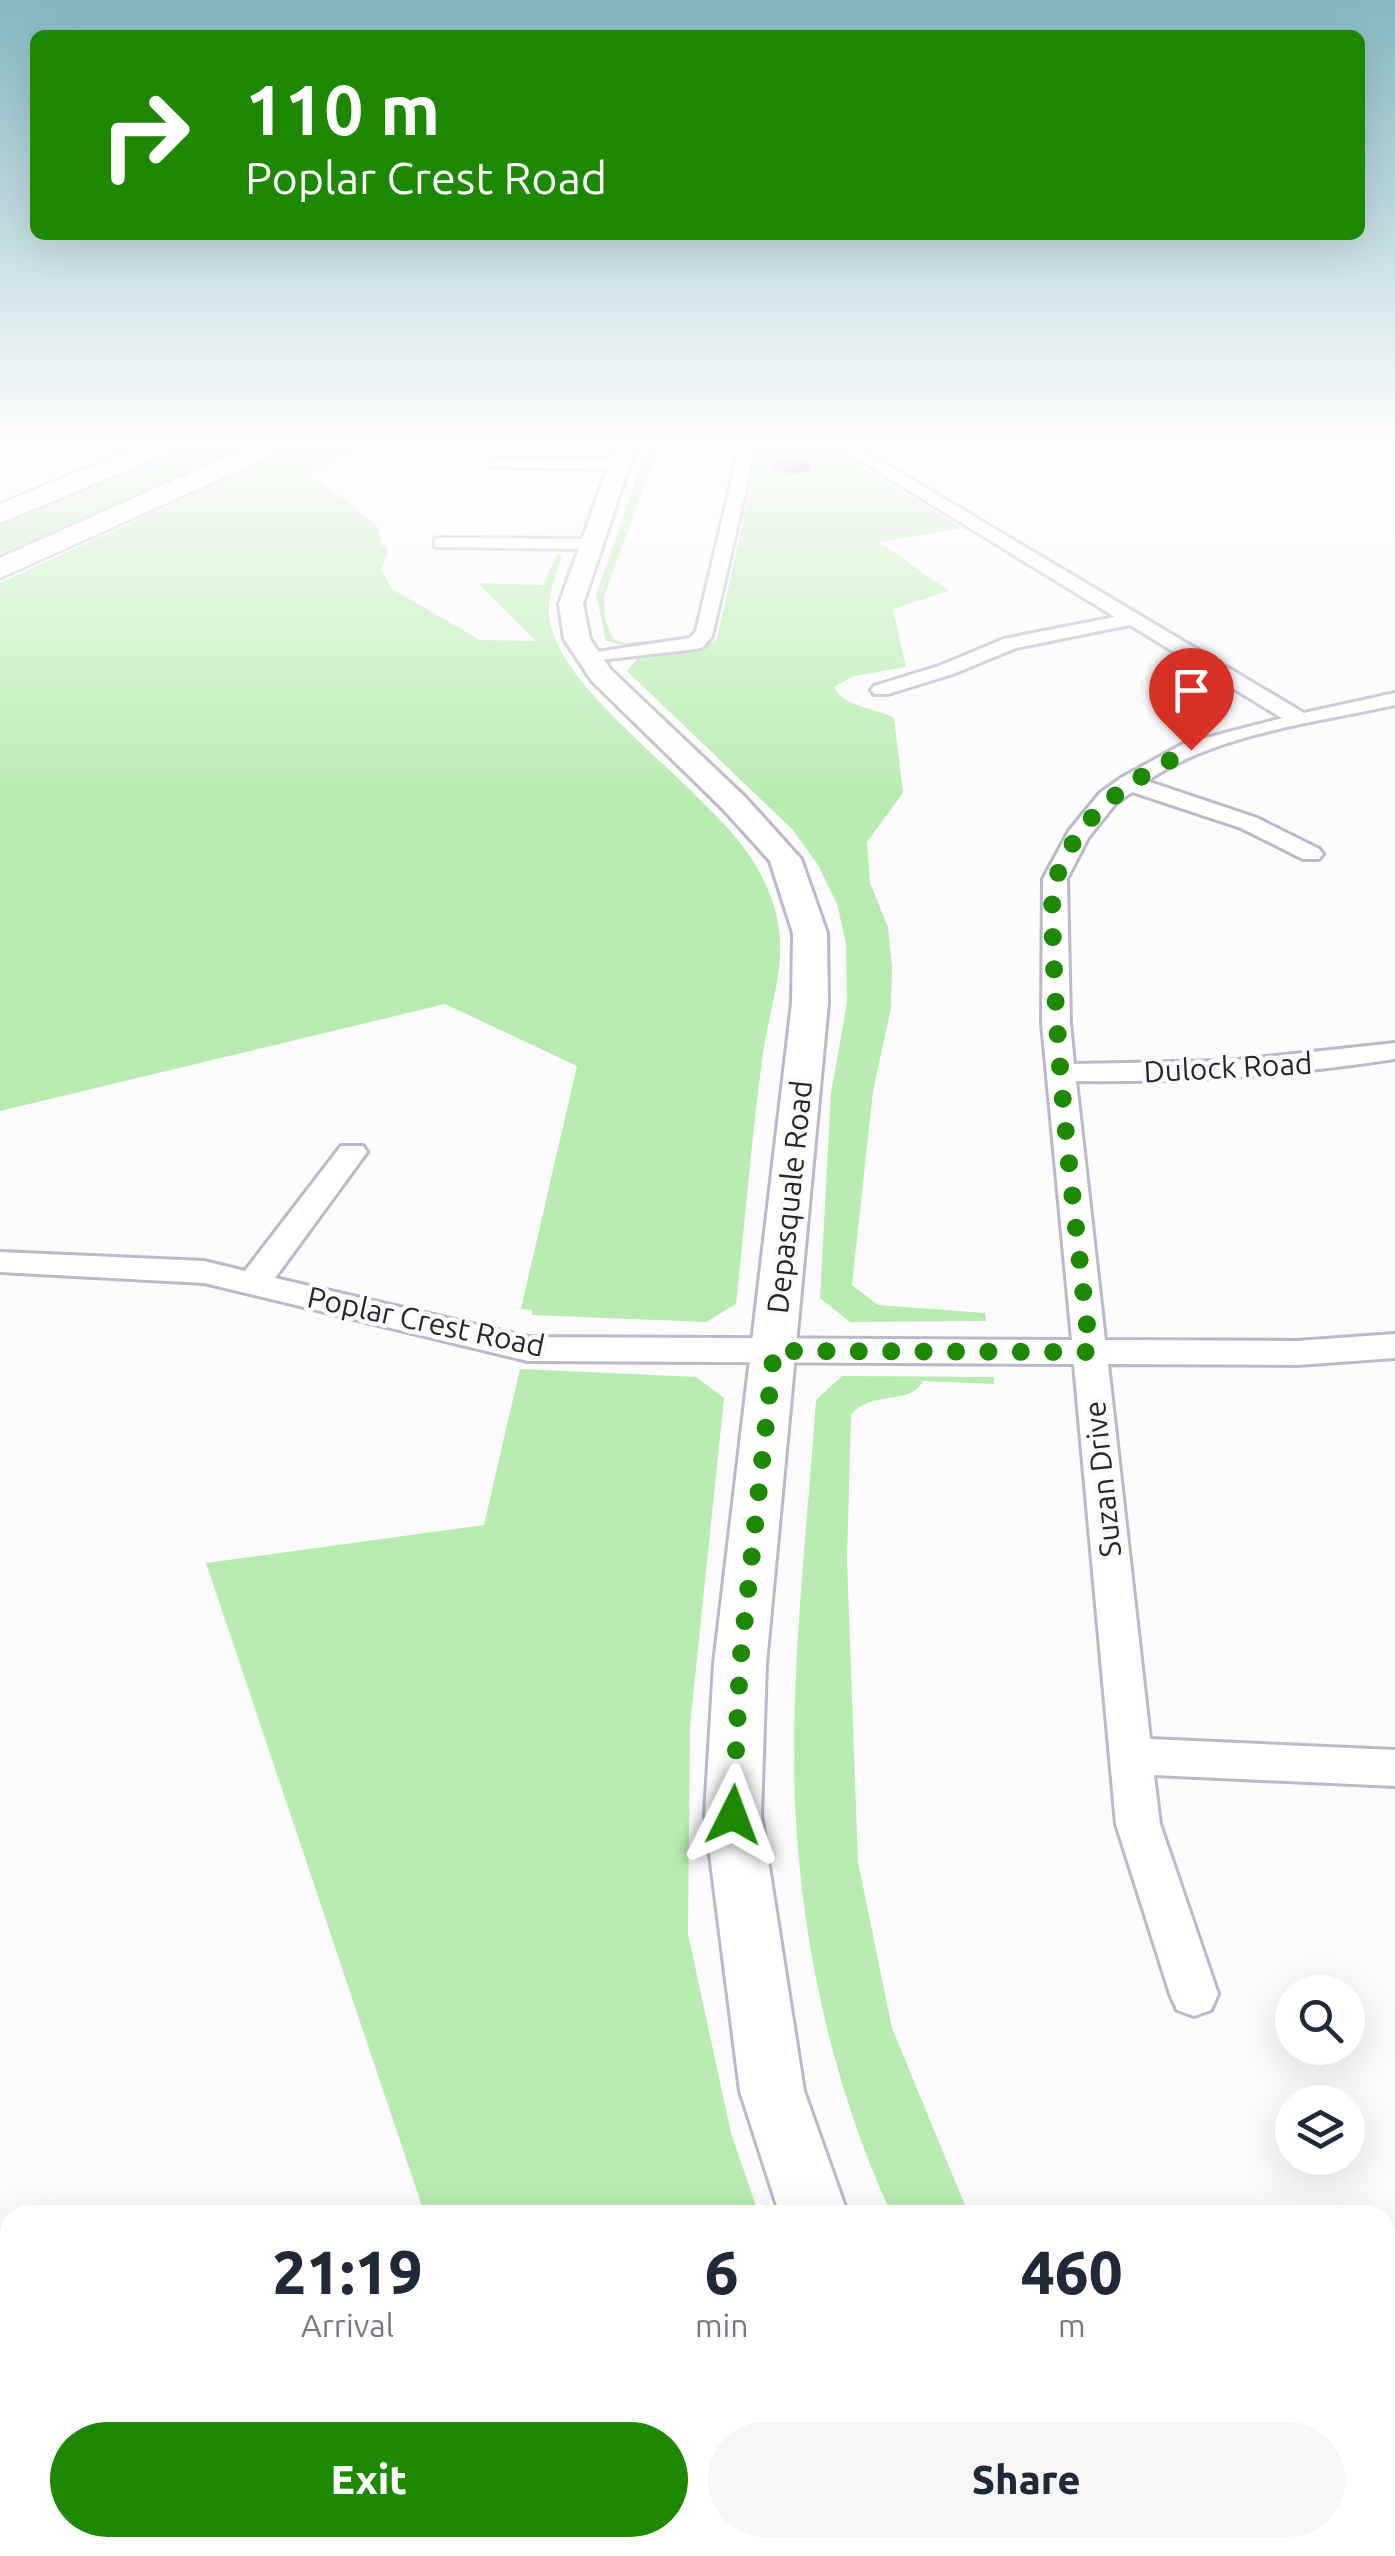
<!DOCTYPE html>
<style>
body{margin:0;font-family:Ubuntu,sans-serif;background:#f6f6f7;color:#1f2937;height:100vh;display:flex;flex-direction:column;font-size:38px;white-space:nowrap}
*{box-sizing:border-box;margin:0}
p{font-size:32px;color:#747a83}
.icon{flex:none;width:55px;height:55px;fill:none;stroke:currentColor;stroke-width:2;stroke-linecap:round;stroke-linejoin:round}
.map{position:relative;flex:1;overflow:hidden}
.sheet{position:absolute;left:0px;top:2205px;width:1395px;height:352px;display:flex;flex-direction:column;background:#fff;border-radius:30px 30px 0 0;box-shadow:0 10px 40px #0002}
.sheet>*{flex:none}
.hud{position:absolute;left:30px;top:30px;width:1335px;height:210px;border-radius:15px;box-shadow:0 10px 40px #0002;background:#1d8902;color:#fff;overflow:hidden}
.tools{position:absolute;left:1275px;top:1975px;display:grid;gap:20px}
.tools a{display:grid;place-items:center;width:90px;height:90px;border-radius:50%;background:#fff;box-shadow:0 10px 40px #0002;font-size:50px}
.pin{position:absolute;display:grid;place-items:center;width:85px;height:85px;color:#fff;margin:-102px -42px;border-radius:50% 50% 50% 0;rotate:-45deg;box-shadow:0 0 10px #0007}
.pin .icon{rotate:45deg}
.me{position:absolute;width:110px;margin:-55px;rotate:3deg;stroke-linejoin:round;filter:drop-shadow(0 0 8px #0008)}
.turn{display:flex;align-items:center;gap:35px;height:210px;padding:0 50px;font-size:45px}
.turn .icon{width:130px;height:130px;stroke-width:2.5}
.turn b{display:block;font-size:70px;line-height:85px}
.eta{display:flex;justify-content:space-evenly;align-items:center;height:170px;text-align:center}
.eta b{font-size:60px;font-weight:800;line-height:70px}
.primary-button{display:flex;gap:20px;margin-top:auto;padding:20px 50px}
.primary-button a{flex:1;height:115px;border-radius:60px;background:#1d8902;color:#fff;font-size:40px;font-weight:800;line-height:115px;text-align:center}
.primary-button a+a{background:#f6f6f7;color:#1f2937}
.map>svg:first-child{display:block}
</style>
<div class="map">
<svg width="1395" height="2556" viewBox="0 0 1395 2556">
<rect width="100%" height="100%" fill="#fbfbfb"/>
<path fill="#b7ebaf" d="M181,445H256L0,561V522Z
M300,445H362L307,475L334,491L379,528L381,544L388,550L381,570L392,589L480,640L536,641L478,583L543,585L557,554L562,556C556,575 547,595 549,615C556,695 717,792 759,871C799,946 772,985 762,1061C751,1142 745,1224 736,1304L706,1322L532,1315V1310L521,1309L577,1066L445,1004L0,1111V583Z
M648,445H659L604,597L605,619L613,639L624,643L684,638L627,646L606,641L596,595Z
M760,445H826L962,528L879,542L949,591L893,609L906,667L854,676L834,687C845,708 874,707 894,718L903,793L867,842L870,883L888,927L892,967L891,1008L873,1091L852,1285L878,1305L985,1313L986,1321L850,1322L820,1298L831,1093L847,1003L846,943L837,904L818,865L793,830L627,671L637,659L695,651L717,639Z
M520,1369L696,1377L724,1398L690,1726L688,1934L731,2133L759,2215H425L206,1563L484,1525Z
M842,1376L994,1377V1384L923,1381C909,1407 871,1389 851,1415L847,1560L858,1862L892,2028L969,2215H892C833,2089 801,1942 795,1803C790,1669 807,1533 816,1400Z
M536,2548H897L901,2556H539Z"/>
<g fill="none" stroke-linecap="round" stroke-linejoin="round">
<g stroke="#bab8cb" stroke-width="6">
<path id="minor" d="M740,445H756L712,636L703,647L696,649L583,662V654L690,638L696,631Z
M835,445H854L1304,713L1395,693V705C1314,723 1217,733 1147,781L1257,818L1319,849L1323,854L1319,859H1303L1241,828L1132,792L1116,803L1088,838L1067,879L1070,1023L1074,1064L1228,1061L1395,1043V1059C1289,1075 1183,1083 1076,1081L1105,1340L1297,1341L1395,1334V1358L1297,1365L1108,1364L1150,1739L1395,1750V1786L1154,1775L1160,1824L1218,1994L1211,2010L1194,2016L1177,2010L1170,1994L1116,1824L1074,1364L528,1361L204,1283L0,1272V1252L204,1261L245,1271L341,1146H363L367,1152L275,1278L528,1337L1072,1340L1042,1023L1043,879L1069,831L1100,793L1121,778L1183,744L1282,718L1130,625L1016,648L953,674L888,694H874L871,690L874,686L939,666L1004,639L1115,617Z
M490,459H621L629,464L621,469L496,467L490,465Z
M441,538L592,539L601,544L592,549L435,547V539Z"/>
</g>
<g stroke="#bab8cb" stroke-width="6">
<path id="tertiary" d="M616,445H636L583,604L590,639L611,670L745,797L801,859L827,933L828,1003L766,1664L761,1815L804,2091L848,2215H780L740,2091L705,1815L714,1664L792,1003L793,933L770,861L723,809L592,681L564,639L559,604Z
M933,2548H1010L1013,2556H936Z"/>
</g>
<g stroke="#bab8cb" stroke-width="4">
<path id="secondary" d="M1395,2409V2493L1385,2497V2413Z
M1181,2548H1276L1272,2556H1177Z"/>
</g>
<g stroke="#bab8cb" stroke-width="5">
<path id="motorway" d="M143,445H178L174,451L0,523V504Z
M252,445H286L282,451L0,578V558Z"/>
</g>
<use href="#minor" fill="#fff" fill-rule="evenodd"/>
<use href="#tertiary" fill="#fff" fill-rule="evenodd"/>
<use href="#secondary" fill="#fff" fill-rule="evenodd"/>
<use href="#motorway" fill="#fff" fill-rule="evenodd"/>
</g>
<path fill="#a9a7b8" d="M773,463L809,472L789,474L772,470Z"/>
<path fill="#898896" d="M809,465V472L789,474L790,468Z"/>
<path fill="#c4c2d6" stroke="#898896" stroke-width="2.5" d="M792,460L809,465L790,468L773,463Z"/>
<linearGradient id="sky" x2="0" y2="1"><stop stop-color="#83b8c0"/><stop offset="0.55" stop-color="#fdfdfd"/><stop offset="1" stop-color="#fdfdfd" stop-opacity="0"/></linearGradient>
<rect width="1395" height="803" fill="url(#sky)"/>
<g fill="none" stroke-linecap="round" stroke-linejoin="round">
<path stroke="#1d8902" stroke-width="18" stroke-dasharray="0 32.4" d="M733,1815L740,1664L774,1351L1090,1352C1076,1224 1059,1095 1054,967C1054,940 1048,900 1057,876C1081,811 1132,778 1191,750"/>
</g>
<g text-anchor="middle" stroke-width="9" stroke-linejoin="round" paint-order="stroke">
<g font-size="30" fill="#25252c" stroke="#fbfbfb">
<text transform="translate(1228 1068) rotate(-3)" y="10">Dulock Road</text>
<text transform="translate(790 1197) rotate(-84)" y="10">Depasquale Road</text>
<text transform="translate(426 1322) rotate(12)" y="10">Poplar Crest Road</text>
<text transform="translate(1103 1479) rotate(-96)" y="10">Suzan Drive</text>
</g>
</g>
</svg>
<div class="tools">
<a><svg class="icon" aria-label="search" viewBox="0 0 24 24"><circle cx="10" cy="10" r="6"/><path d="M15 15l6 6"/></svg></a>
<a><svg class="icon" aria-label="layers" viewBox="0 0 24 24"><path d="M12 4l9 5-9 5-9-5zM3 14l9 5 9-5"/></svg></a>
</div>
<div class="pin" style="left:1191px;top:750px;background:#d93025"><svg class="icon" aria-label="arrive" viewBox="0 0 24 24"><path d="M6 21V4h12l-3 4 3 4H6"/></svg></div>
<svg class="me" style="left:733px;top:1815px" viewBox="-20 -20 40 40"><path d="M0-17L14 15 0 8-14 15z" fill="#1d8902" stroke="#fff" stroke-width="4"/></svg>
<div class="hud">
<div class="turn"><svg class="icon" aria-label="right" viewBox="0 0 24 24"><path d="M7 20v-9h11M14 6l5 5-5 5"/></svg><div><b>110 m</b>Poplar Crest Road</div></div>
</div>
<section class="sheet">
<div class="eta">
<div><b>21:19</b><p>Arrival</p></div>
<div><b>6</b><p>min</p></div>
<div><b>460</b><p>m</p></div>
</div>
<div class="primary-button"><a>Exit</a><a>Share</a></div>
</section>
</div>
